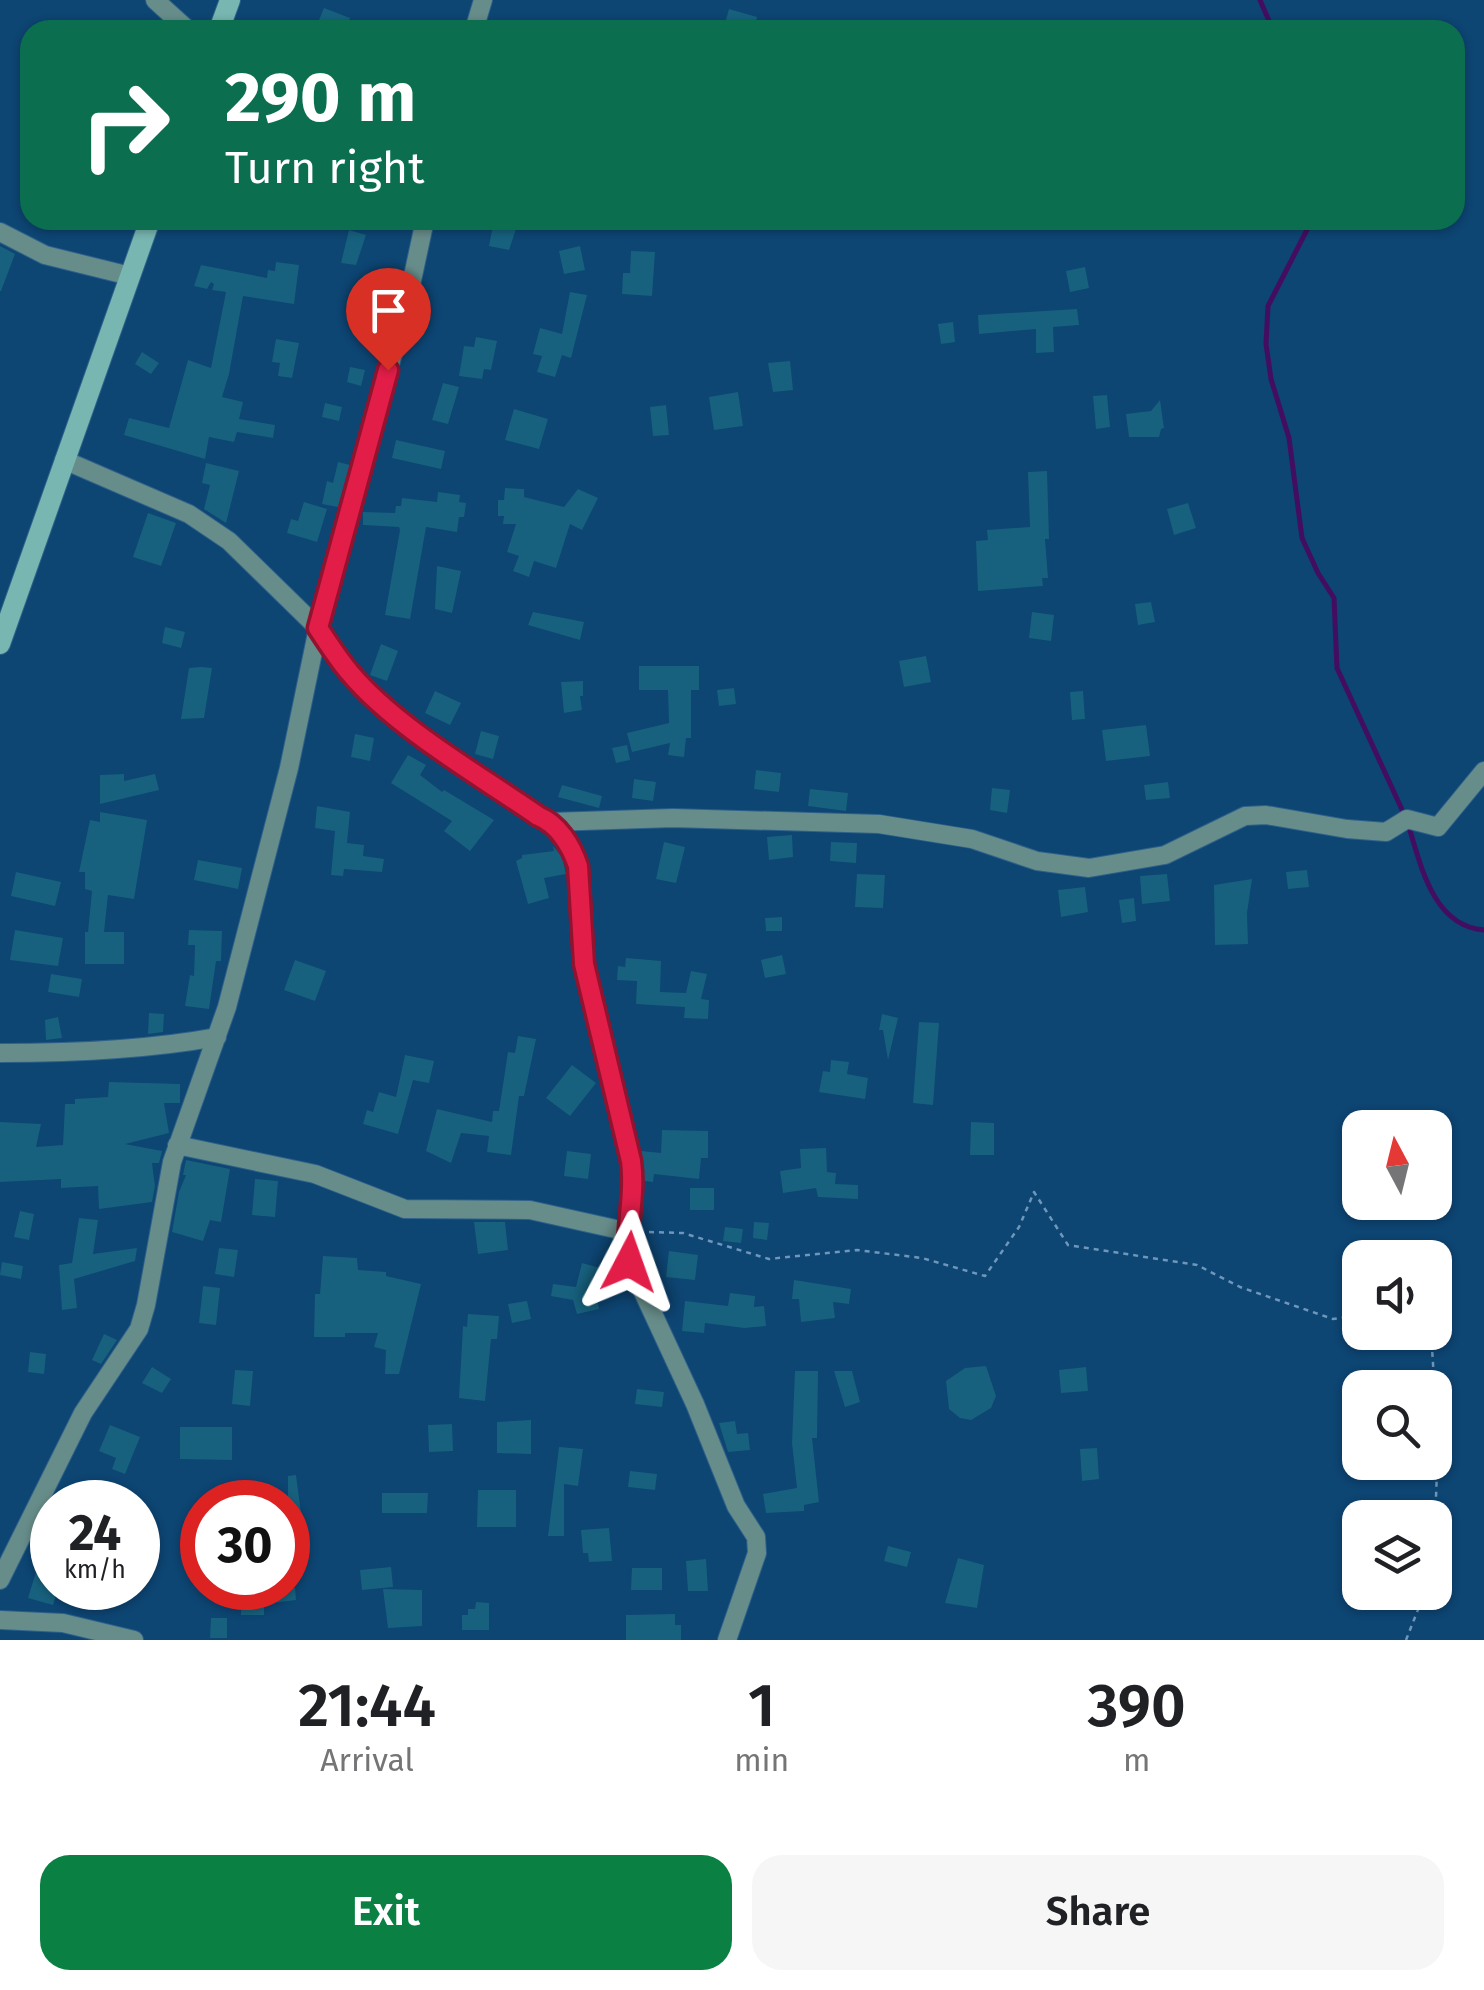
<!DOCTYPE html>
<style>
body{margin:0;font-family:"Fira Sans",sans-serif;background:#f6f6f6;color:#202124;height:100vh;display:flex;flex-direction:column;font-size:38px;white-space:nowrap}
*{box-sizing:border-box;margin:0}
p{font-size:32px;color:#757577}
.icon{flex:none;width:55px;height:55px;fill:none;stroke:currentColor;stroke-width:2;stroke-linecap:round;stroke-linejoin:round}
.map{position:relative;height:1640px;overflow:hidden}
.side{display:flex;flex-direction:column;background:#fff;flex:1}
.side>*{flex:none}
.guide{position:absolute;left:20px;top:20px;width:1445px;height:210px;border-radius:30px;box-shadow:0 2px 8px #0004;background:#0b6e4f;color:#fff;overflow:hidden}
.needle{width:65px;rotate:353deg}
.tools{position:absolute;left:1342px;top:1110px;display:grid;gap:20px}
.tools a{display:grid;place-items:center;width:110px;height:110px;border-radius:20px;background:#fff;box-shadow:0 2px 8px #0004;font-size:50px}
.speed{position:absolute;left:30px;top:1480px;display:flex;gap:20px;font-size:50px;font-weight:700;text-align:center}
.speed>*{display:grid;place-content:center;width:130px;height:130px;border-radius:50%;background:#fff;box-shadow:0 2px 8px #0004;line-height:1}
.speed small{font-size:25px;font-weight:400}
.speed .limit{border:15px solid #d22;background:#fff;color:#111}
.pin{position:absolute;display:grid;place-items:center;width:85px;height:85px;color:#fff;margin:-102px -42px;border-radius:50% 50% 50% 0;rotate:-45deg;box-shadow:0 0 10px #0007}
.pin .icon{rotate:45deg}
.me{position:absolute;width:110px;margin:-55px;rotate:4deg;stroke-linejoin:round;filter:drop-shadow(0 0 8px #0008)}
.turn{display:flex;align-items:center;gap:35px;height:210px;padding:0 40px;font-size:45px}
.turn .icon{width:130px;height:130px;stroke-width:2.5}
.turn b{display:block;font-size:70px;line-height:85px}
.eta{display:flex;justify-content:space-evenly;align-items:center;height:170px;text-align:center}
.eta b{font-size:60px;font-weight:600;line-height:70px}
.button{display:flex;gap:20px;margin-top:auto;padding:20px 40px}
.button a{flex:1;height:115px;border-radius:30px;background:#0b8043;color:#fff;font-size:40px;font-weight:600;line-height:115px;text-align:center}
.button a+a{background:#f6f6f6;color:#202124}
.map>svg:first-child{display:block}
</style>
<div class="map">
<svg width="1484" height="1640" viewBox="0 0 1484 1640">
<rect width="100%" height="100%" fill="#0d4573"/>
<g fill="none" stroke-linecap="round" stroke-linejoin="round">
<path stroke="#430e62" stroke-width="5" d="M1260,0L1273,30
M1312,220L1268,306L1266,344L1271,379L1289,438L1302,538L1318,573L1334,598L1337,668L1404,814
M1408,824C1421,866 1433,926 1484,930"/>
</g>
<path fill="#17617e" d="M324,8L350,18L345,30H329L317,25Z
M729,9L757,17L754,30L724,27Z
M494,220H519L509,250L489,246Z
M349,230L366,235L356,265L341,263Z
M0,246L15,254L1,291H0Z
M580,246L585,270L564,274L559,251Z
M631,251L655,252L652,296L622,294L623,273H630Z
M276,262L299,265L294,304L243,296L229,374L222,397L243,402L239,419L275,425L273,438L237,432L234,442L209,437L205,459L124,435L129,418L169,428L188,360L211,368L226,292L212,290L214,284L211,282L207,289L194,286L201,265L267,278L268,270L275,271Z
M1085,267L1089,288L1070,292L1066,271Z
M570,292L587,295L571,358L562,355L555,377L537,372L542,356L533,354L540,328L562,334Z
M1077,309L1079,325L1053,327L1054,352L1036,353V329L979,334L978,315Z
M953,322L955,342L941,344L938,324Z
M476,337L497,341L491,370L484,369L482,379L459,376L464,346L474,347Z
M276,339L299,343L292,378L278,376L280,363L272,362Z
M142,352L159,363L151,374L135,364Z
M790,361L793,390L773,392L768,363Z
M350,367L365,370L361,386L347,382Z
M443,383L459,387L448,424L432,420Z
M738,392L743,426L714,430L709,397Z
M1107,395L1110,427L1096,429L1093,396Z
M1160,400L1164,428L1161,429L1159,437H1129L1126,414L1151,411Z
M325,403L342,407L339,421L322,417Z
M666,405L669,435L653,436L650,407Z
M514,409L548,419L539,449L505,440Z
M396,440L445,451L441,469L392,458Z
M338,462L350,465L338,507L322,504L327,481L333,483Z
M206,463L239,471L226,523L204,509L210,485L202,483Z
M1047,471L1049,539H1045L1048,578H1042L1043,586L978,591L976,541L988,540L987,530L1030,527L1028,472Z
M505,488L524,489V497L564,507L578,489L598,498L582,530L570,524L556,568L534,561L529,577L513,571L519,556L507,552L516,524H503L504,516H498V500H504Z
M438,492L460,495L459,502L466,503L464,517H459L457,532L426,527L410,619L385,615L400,530L399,527L363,525V512L395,513L396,506H401L402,498L437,502Z
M304,502L327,509L317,542L287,533L291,519L298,521Z
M1188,503L1196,528L1174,535L1167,509Z
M148,513L176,523L161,566L133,557Z
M437,566L461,571L452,613L435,609Z
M1151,602L1155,622L1138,625L1135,604Z
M533,612L584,622L580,640L528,625Z
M1032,612L1054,615L1051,641L1029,638Z
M165,627L185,632L181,648L162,643Z
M381,644L398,651L387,681L370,675Z
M926,656L931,682L904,687L899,661Z
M639,666H699V690H691V738H686L684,757L668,755L670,743L632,752L627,733L669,723L668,690H639Z
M201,667L212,668L204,718L181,719L189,668Z
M583,681V696H580L582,710L564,713L561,682Z
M734,688L736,704L719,706L717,690Z
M435,691L461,703L450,725L425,713Z
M1083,691L1085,719L1072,720L1070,692Z
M1146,725L1150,756L1106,761L1102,730Z
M481,731L499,736L493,759L475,754Z
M355,734L374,738L370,761L351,757Z
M627,745L630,760L616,763L612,748Z
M408,755L426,765L420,775L442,792L444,790L494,820L470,851L444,831L452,821L391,783Z
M756,770L781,773L779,792L754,789Z
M124,774V781L155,774L159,790L100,804V775Z
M634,779L656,782L653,801L632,798Z
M1168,782L1170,798L1146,800L1144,785Z
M562,785L602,796L599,808L558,797Z
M992,788L1010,790L1007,813L990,810Z
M810,789L848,793L846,811L808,806Z
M317,806L350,812L347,843L364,845L363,856L384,859L382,872L344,869L343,876L331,875L335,831L315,828Z
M100,812L147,820L134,899L108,895L104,932H124V964H85V932H88L92,891L85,889V872H79L90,820L100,822Z
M792,835L793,857L769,860L767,837Z
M664,842L685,847L676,883L656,879Z
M831,842L857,843L856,863L830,861Z
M553,846L562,857L566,874L544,878L549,898L528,904L516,861L522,858V855L554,851Z
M198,860L242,868L238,889L194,880Z
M1307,870L1309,887L1288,889L1286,872Z
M16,872L61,882L55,906L11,896Z
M857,874L885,875L883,908L855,907Z
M1167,874L1170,901L1142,904L1140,876Z
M1252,879L1247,913L1248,944L1215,945L1214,885Z
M1085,887L1088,912L1061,917L1058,890Z
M1134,898L1136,921L1122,923L1119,900Z
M782,917V931H766L765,918Z
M15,930L63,938L58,966L10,960Z
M189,930L222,931L221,961H216L209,1009L185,1006L190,975L194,976L195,945H188Z
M782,955L786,974L765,978L761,960Z
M626,958L661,961L660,992L686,993L691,971L707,974L701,999L709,1000L708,1019L684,1018L685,1007L636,1004L637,981L617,980L618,966L625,967Z
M295,960L326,971L315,1001L284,990Z
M51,974L82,979L79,997L48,992Z
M149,1013L164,1014L163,1032L148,1034Z
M882,1014L898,1018L888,1060L883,1030H879Z
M58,1017L62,1038L46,1040L45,1020Z
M919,1022L939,1023L933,1105L913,1103Z
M518,1036L536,1039L524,1096H519L511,1155L487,1152L489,1136L461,1133L451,1163L426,1151L437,1109L492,1122L493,1111H499L508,1052L515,1053Z
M405,1055L434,1061L429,1083L413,1080L398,1134L363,1124L367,1110L373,1112L379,1092L396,1097Z
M831,1060L849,1062L847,1074L868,1078L865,1099L819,1092L823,1071L830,1072Z
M572,1065L596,1083L570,1116L546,1098Z
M109,1082L180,1084V1103H164L169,1133L125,1144L162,1151L159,1163H152L155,1186L152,1202L99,1209L98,1186L61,1188V1179L0,1182V1122L41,1124L36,1147L63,1145L65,1104H75V1099L108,1097Z
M971,1122L994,1123V1155H970Z
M662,1130L708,1131V1158H701L699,1179L654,1174L653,1182L645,1181L641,1151L661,1153Z
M826,1148L827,1172L836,1173L835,1184L858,1185V1199L818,1197L816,1188L783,1193L780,1171L801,1168L800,1149Z
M567,1151L591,1154L588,1179L564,1176Z
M186,1160L230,1169L221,1222L210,1220L203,1241L172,1232L179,1192L186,1175H183Z
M255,1179L278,1181L275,1217L252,1215Z
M690,1188H714V1210H690Z
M20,1211L34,1214L29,1240L14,1237Z
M79,1218L98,1220L93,1254L137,1248L135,1261L74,1279L77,1308L62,1310L59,1265L72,1263Z
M474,1222H505L508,1250L478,1254Z
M754,1222L769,1223L767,1240L753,1238Z
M725,1227L743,1229L741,1243L723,1241Z
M219,1248L238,1250L234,1277L215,1274Z
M669,1251L698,1255L695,1280L666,1277Z
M323,1256L357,1258L358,1270L386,1272V1276L421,1284L399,1374H385L386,1350L374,1347L378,1333H345V1337H314L315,1294H320Z
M2,1262L23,1266L21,1279L0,1275Z
M582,1263L600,1268L595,1289L599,1309L577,1314L573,1300L551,1296L553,1284L576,1287Z
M794,1280L851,1289L849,1304L833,1302L835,1318L801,1322L799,1299H792Z
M203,1286L220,1288L216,1325L199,1323Z
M730,1293L755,1296L754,1307L764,1306L766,1326L744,1328L705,1323L704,1333L682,1331L685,1301L728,1306Z
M527,1301L531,1319L512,1323L508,1304Z
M468,1314L499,1316L497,1339H491L485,1401L459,1398L463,1326L467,1327Z
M104,1334L117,1340L101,1364L92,1360Z
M30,1352L46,1354L44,1374L28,1372Z
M986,1366L996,1396L991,1408L971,1420L960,1418L949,1409L946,1381L965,1368Z
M152,1367L171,1379L162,1393L142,1383Z
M1086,1367L1088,1391L1061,1393L1059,1370Z
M235,1370L253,1371L250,1406L232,1404Z
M795,1371H818L817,1438H812L819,1502L804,1505V1511L766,1513L763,1494L797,1488L792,1443Z
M834,1371H852L860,1402L845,1407Z
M637,1389L664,1392L662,1407L635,1404Z
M531,1420V1454L497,1453V1422Z
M735,1421L737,1434L748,1433L750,1450L728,1452L719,1423Z
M452,1424L453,1451L429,1452L428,1425Z
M110,1425L140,1437L125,1474L112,1469L116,1458L99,1451Z
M180,1427H232V1460L180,1459Z
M559,1447L583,1449L578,1486L564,1484V1536H548Z
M1097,1448L1099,1479L1082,1481L1080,1449Z
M630,1471L657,1474L655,1490L628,1487Z
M296,1475L302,1521L288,1523V1476Z
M478,1490H516V1527H477Z
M382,1493H428L427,1513H382Z
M609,1528L612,1561L589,1562L588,1553H583L581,1530Z
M888,1546L911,1552L907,1567L884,1561Z
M958,1558L984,1565L977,1608L945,1603Z
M706,1559L708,1591H688L686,1561Z
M391,1567L393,1587L362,1590L360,1570Z
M632,1568H662V1590H631Z
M36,1572L52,1577V1588H58L53,1605L28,1598Z
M242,1588H295L296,1600L264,1604V1615H241Z
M383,1589L422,1590V1626L388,1628Z
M476,1602L489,1603V1630H462V1615H468V1609H475Z
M675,1614V1625H681V1640H626V1615Z
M211,1618H227V1638H210Z"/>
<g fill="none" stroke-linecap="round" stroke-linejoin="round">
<g stroke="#2e618b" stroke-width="20">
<path id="street" d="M155,0L188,30
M474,30L483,0
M0,232L45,255L130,276
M64,460L189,514L229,541L318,628L408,299L425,220
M318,628C328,643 338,659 350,673C395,727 479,775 538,816L551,822L673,818L879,824L972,839L1037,861L1089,868L1165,855L1245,816L1266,815L1347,829L1386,832L1407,819L1438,827L1484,771
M551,822L573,851L578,866L584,965L631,1161C636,1196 625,1228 629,1262L695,1404L736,1506L756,1537L757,1553L727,1640
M0,1053C73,1053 146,1050 217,1037
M177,1145L315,1174L405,1209L530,1210L629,1232
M0,1580L83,1413L139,1329L146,1305L172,1162L227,1007L289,768L318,628
M0,1620L63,1623L134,1640"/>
</g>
<g stroke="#2e618b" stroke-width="22">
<path id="secondary" d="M219,30L230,0
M0,644L150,220"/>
</g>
<path stroke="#6f97bb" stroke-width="2.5" stroke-dasharray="5 5" stroke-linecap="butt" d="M649,1232L683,1233L769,1259L857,1250L922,1258L985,1276L1019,1227L1034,1192L1068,1245L1197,1265L1240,1287L1333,1319L1360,1315
M1431,1332L1438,1443L1435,1524
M1435,1556V1568
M1406,1640L1425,1592"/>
<use href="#street" stroke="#678d8a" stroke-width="18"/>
<use href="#secondary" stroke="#78b6b1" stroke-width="20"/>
</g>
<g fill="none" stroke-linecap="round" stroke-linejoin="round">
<g stroke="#92132f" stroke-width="25">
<path id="route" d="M388,370L318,628C328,643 338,659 350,673C395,727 479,775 538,816C558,824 571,845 578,866L584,964L631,1161C636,1196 625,1228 629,1262"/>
</g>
<use href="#route" stroke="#e11d48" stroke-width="18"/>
</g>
</svg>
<div class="tools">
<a><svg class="needle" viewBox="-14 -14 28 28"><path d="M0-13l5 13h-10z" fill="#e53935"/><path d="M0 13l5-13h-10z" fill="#757577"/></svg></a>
<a><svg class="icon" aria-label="sound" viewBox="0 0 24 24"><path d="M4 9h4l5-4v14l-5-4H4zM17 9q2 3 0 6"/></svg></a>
<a><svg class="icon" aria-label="search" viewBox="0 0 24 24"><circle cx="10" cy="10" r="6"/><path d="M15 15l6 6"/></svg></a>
<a><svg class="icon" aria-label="layers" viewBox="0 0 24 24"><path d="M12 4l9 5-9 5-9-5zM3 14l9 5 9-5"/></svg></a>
</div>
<div class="speed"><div>24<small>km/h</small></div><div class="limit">30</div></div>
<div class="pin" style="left:388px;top:370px;background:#d93025"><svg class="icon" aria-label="arrive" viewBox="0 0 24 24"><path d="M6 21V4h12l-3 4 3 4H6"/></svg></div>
<svg class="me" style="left:629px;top:1262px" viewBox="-20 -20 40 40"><path d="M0-17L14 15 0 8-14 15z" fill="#e11d48" stroke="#fff" stroke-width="4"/></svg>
<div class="guide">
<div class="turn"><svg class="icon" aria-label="right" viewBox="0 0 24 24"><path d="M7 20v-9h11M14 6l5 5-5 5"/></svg><div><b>290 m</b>Turn right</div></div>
</div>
</div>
<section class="side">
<div class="eta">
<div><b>21:44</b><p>Arrival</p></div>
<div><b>1</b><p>min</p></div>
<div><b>390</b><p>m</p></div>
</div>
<div class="button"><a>Exit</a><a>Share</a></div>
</section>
